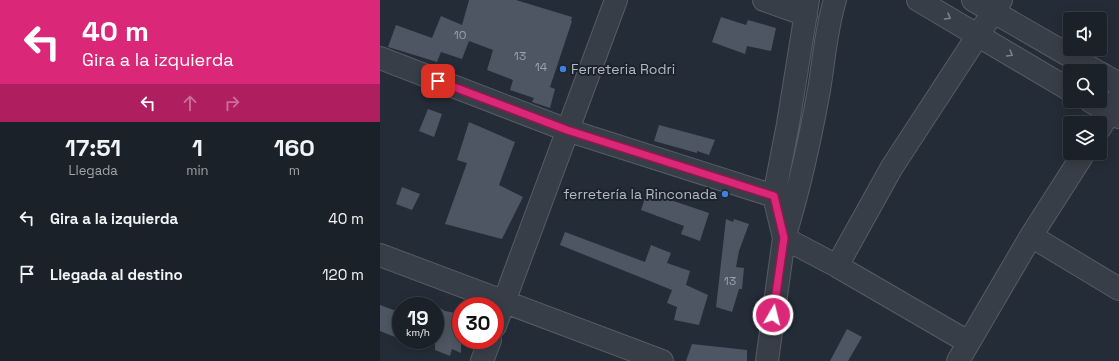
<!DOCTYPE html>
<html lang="es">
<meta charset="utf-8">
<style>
body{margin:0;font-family:"Space Grotesk",sans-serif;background:#242931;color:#f1f3f6;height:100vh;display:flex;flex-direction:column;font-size:15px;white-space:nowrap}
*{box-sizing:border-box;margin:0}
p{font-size:13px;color:#a0a3a8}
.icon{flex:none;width:22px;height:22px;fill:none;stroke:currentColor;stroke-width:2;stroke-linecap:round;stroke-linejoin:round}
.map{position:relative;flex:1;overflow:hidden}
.drawer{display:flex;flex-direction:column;background:#1b2129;width:380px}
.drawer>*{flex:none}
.banner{background:#db2777;color:#fff;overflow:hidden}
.buttons{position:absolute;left:683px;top:12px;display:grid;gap:8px}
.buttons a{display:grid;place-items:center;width:44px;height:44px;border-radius:4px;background:#1b2129;box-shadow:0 2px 10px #0003,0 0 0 1px #393e46;font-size:20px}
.speed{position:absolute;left:12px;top:297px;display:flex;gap:8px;font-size:20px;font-weight:700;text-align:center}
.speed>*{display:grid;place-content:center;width:52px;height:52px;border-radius:50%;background:#1b2129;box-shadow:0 2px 10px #0003,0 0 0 1px #393e46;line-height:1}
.speed small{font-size:10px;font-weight:400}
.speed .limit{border:6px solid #d22;background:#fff;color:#111}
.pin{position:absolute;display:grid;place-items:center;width:34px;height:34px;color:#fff;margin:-17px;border-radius:8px;box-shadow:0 2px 6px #0006}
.me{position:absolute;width:44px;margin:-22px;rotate:8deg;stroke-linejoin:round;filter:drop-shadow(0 0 3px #0008)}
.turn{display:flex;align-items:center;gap:14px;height:84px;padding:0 16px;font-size:18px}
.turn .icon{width:52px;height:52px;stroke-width:2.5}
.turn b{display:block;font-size:28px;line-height:34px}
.lanes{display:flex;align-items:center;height:38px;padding:0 16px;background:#0003;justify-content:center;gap:20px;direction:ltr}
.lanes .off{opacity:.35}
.eta{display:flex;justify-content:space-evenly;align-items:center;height:68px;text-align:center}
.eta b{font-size:24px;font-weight:600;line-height:28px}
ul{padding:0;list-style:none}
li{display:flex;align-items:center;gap:12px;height:56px;padding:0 16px}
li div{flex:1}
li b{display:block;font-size:15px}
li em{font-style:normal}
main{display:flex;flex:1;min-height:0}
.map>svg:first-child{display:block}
</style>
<main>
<section class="drawer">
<div class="banner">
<div class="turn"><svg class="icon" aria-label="left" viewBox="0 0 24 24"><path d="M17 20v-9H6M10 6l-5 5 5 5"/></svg><div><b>40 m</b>Gira a la izquierda</div></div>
<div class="lanes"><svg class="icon" aria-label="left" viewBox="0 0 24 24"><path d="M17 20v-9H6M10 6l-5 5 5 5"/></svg><svg class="icon off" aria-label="ahead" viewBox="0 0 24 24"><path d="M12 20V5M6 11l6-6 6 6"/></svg><svg class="icon off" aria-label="right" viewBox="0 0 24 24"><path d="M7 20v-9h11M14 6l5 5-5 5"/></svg></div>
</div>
<div class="eta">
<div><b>17:51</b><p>Llegada</p></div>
<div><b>1</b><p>min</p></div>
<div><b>160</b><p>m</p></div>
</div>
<ul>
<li><svg class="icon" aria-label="left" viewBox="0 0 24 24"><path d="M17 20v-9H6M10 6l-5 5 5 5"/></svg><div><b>Gira a la izquierda</b></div><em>40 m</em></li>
<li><svg class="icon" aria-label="arrive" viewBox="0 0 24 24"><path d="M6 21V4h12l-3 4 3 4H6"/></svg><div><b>Llegada al destino</b></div><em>120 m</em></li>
</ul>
</section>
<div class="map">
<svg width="739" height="361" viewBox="0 0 739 361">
<rect width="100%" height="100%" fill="#242c37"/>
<path fill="#4d5662" d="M89,0H136L192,17L191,21H192L170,87L175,89L170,108L152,102L154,98L130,90L133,80L107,70L113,50L89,41L82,59L61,52L57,62L8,47L16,25L52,38L61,16L82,25Z
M341,17L366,25L368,20L396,28L391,51L367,46L365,54L332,42Z
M48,109L62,114L54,137L39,131Z
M89,122L135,142L119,185L143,197L122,239L65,224L87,163L77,160Z
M279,125L335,140L329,155L317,151V153L274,141Z
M22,187L40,194L32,210L16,204Z
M267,192L329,213L320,241L301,234L304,226L261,210Z
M346,219L353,222L354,219L369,224L359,251L356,267L364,268L362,289H359L352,312L336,307Z
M185,232L265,262L271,245L291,253L287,263L310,271L306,285L328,295L319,325L294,320L297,307L287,303L292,290L180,245Z
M0,305L19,312L15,337L0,331Z
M55,305L65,311L81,314V353L72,349L70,356L55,350Z
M467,329L482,337L468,361H450Z
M312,344L367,350V361H306Z"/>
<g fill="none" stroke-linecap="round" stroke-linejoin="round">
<g stroke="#565c65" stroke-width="24">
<path id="minor" d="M384,0L426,15
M455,0C446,29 444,60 439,90C430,140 419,190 404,238L457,266L588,342
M538,0L690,90
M593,0L716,71
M0,58L187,130L394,196
M720,73L739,84
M710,101L739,117
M720,128L739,97
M651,236L739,289
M0,255L282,361
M457,266L512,167L621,0
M115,326L236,0
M102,361L110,340
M387,361L404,238L394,196L408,124L428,0
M578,361L651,236L704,153"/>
</g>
<use href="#minor" stroke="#383e48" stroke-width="22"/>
</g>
<defs><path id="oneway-chevron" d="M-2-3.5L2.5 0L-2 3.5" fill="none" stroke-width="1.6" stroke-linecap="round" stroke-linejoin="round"/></defs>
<g stroke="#7c828c">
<use href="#oneway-chevron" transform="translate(568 17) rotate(30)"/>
<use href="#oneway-chevron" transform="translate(630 54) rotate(31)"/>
</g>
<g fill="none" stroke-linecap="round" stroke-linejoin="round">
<g stroke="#8e194d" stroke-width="10">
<path id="route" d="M58,81L187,130L394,196L404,238L393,315"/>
</g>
<use href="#route" stroke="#db2777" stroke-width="7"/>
</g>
<g fill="#3f7fe0" stroke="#1d232c" stroke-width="1.5">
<circle cx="183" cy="69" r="4"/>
<circle cx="345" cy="194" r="4"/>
</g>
<g text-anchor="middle" stroke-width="4" stroke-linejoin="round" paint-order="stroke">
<g font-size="12" fill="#9aa0ac">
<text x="80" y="39">10</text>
<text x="140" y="60">13</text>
<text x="161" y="71">14</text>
<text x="350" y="285">13</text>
</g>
<g font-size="14" fill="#b3b9c4" stroke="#1d232c" text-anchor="start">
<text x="191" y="74">Ferreteria Rodri</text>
<text x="337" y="199" text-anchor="end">ferretería la Rinconada</text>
</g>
</g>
</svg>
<div class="buttons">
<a><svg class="icon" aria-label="sound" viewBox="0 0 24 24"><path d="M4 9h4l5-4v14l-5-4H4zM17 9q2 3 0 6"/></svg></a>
<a><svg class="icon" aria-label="search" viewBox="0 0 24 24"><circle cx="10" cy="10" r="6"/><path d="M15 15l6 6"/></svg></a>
<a><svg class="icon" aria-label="layers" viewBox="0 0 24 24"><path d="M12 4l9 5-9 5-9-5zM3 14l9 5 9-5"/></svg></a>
</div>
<div class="speed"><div>19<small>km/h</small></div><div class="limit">30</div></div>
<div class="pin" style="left:58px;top:81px;background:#d93025"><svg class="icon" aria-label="arrive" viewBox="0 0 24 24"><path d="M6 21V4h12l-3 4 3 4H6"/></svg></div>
<svg class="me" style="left:393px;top:315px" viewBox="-20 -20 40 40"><circle r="17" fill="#db2777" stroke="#fff" stroke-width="3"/><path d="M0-11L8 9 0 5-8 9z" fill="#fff"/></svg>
</div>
</main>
